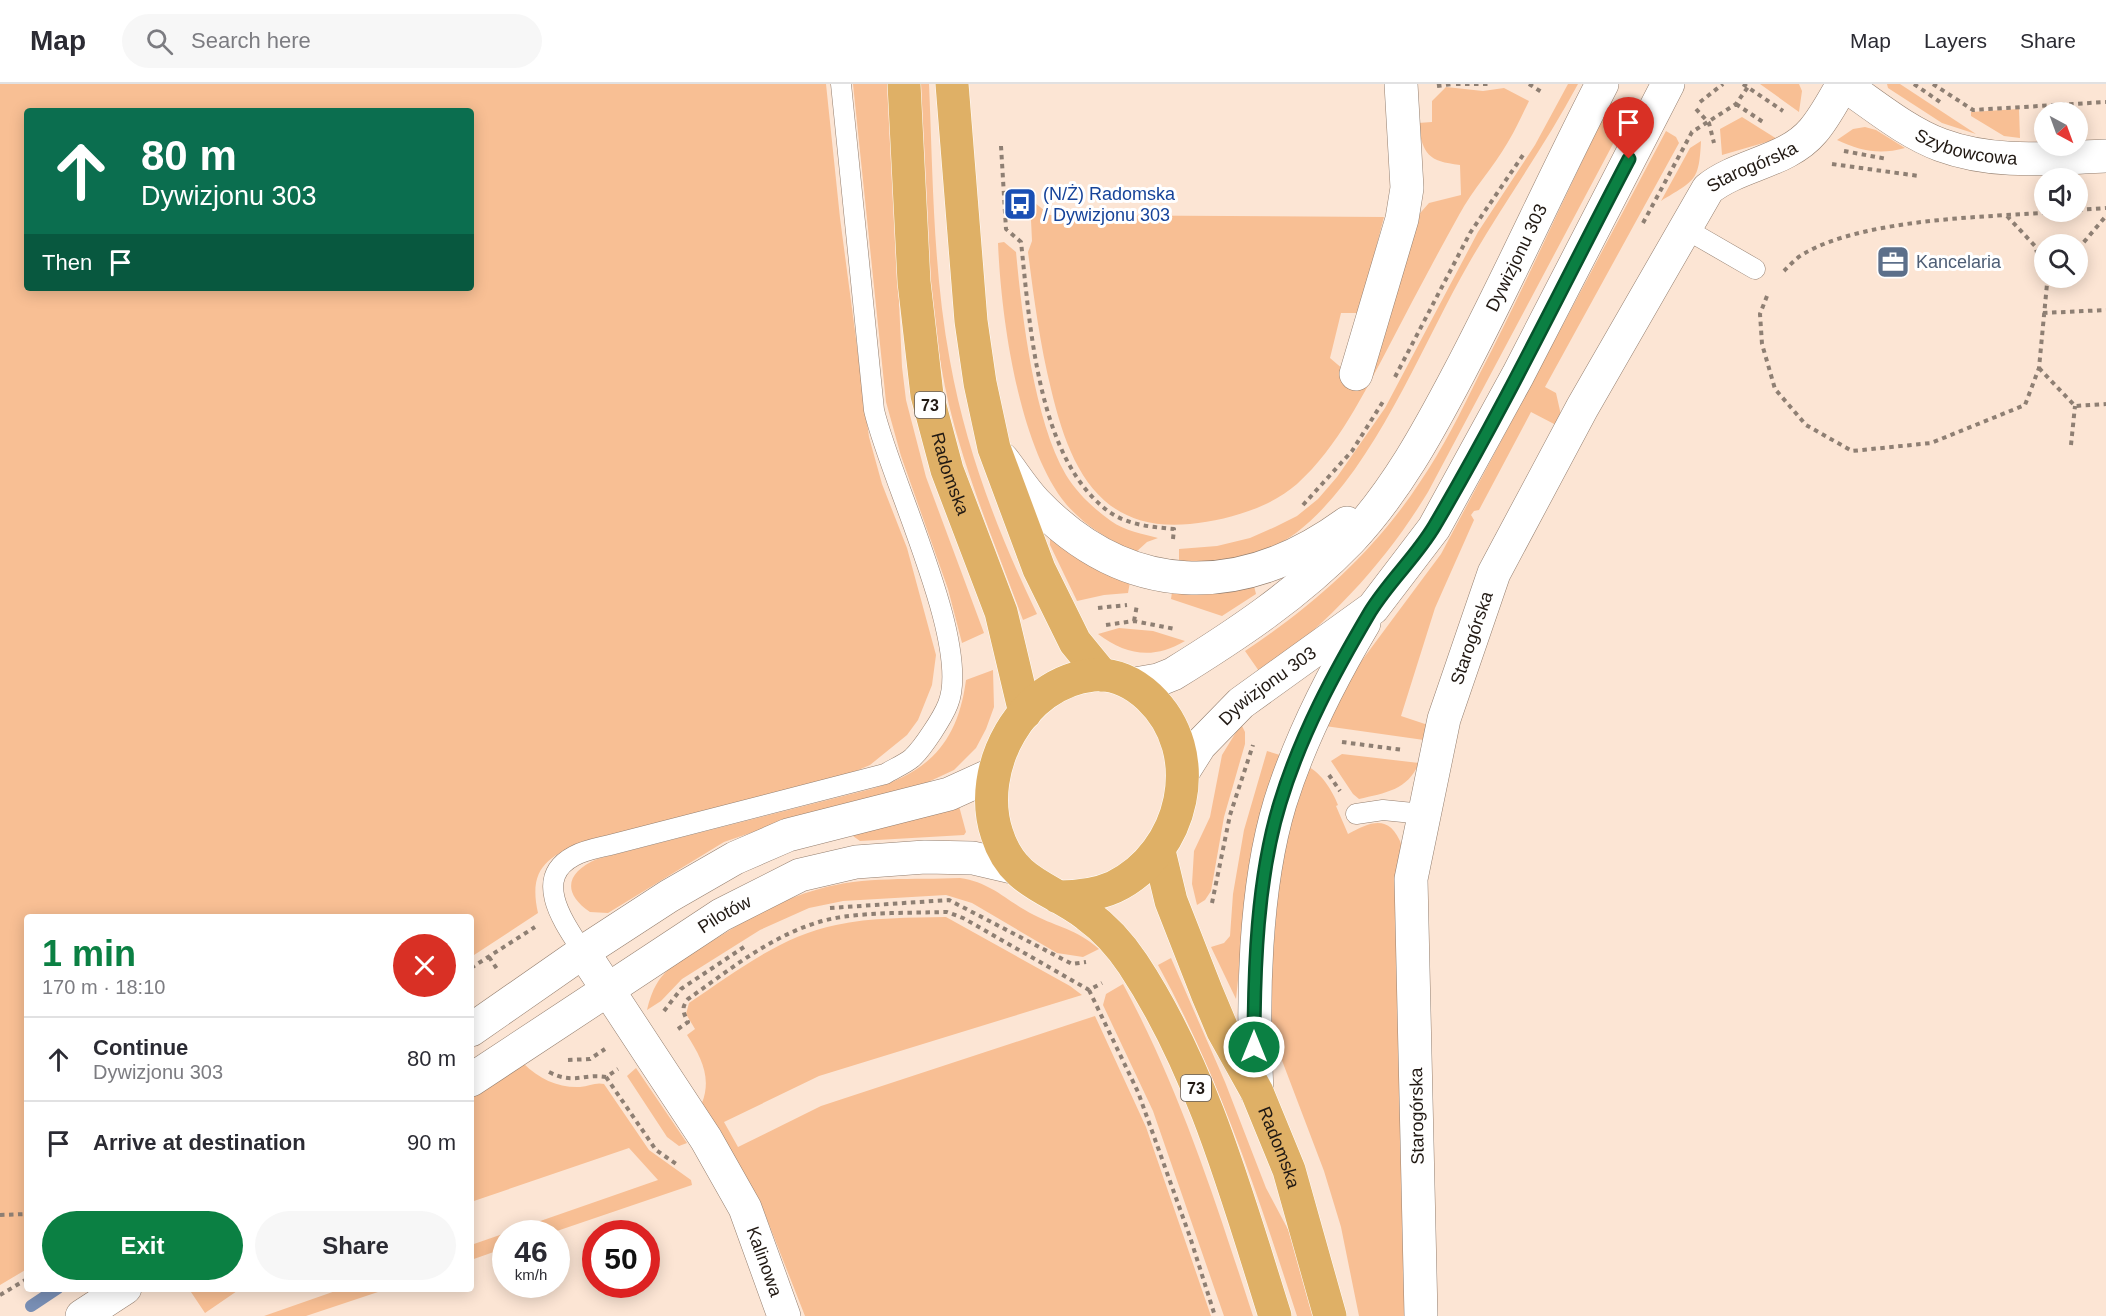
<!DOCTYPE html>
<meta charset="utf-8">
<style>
body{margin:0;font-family:Helvetica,sans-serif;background:#f7f7f7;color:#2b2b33;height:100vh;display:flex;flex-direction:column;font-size:22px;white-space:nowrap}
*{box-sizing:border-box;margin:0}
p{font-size:20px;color:#7c7c81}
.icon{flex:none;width:33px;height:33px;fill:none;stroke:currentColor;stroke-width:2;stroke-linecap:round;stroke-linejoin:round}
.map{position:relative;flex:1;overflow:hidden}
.panel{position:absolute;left:24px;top:830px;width:450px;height:378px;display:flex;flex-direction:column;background:#fff;border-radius:6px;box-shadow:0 3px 15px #0003}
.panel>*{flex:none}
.banner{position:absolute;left:24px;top:24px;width:450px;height:183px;border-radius:6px;box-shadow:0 3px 15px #0003;background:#0b6e4f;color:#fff;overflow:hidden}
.needle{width:39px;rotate:139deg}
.controls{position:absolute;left:2034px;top:18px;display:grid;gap:12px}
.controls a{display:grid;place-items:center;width:54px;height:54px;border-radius:50%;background:#fff;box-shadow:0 3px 15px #0003;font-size:30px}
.speed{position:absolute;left:492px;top:1136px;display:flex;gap:12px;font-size:30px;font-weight:700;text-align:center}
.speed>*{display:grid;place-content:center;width:78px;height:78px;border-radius:50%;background:#fff;box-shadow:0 3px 15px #0003;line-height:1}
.speed small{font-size:15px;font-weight:400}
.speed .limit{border:9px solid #d22;background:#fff;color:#111}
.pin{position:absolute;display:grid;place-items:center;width:51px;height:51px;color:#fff;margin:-62px -26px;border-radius:50% 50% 50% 0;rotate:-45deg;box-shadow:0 0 6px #0007}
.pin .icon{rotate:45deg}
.me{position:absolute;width:66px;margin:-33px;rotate:0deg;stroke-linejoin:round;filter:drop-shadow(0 0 4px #0008)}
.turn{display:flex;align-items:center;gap:21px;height:126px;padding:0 18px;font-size:27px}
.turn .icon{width:78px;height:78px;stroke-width:2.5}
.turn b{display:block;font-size:42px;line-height:51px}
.then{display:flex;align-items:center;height:57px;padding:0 18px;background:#0003;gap:12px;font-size:22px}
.round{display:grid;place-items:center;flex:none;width:63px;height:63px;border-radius:32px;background:#f7f7f7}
.overview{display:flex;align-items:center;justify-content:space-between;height:102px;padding:0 18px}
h1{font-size:36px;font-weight:800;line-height:45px;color:#0b8043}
.action{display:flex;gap:12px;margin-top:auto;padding:12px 18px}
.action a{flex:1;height:69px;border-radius:36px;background:#0b8043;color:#fff;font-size:24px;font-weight:800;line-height:69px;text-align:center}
.action a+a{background:#f7f7f7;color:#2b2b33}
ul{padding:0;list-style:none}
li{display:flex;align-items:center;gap:18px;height:84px;padding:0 18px;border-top:2px solid #e1e1e2}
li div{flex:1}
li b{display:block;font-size:22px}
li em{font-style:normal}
header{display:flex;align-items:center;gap:36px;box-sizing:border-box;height:84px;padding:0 30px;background:#fff;border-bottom:2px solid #e1e1e2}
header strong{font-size:28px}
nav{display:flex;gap:33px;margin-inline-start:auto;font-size:21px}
.search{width:420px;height:54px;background:#f7f7f7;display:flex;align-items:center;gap:15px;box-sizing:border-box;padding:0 21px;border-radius:33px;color:#7c7c81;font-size:22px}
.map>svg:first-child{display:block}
</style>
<header>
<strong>Map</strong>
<div class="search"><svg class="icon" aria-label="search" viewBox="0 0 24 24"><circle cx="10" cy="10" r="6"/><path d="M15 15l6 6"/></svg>Search here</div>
<nav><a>Map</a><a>Layers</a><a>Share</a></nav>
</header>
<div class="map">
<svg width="2106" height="1232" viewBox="0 0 2106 1232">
<rect width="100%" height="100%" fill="#fce5d4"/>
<path fill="#f8bf94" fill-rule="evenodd" d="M0,0H826L840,134L869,353L882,400L907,464L936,571L932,601L918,636L907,651L870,681L849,690L585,758C547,772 528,785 538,829L471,873V832H27V1185L0,1201ZM27,27H471V204H27Z
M853,0H889L902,283L906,316L926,393L984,549L962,559L948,505L901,372L886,318Z
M920,0H929C933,92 933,186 950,277C966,366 998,449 1037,530L1023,536C997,465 967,395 949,321C925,216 925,107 920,0Z
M1568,0H1578C1545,62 1504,118 1469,179C1421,262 1373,390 1296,449C1263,473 1218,479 1179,479V465L1217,462L1250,454L1275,443L1297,432L1318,415L1337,393L1385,324L1478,148L1535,61Z
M1760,0H1799L1802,7L1799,28Z
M1887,0H1900L1976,50L1942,39L1888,4Z
M1446,3L1483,7L1504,4L1529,17C1522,31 1516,45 1508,58C1493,84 1473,105 1459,131C1435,174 1412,218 1389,262C1364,309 1338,363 1297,400C1268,425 1227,436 1190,440C1098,449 1069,381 1051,305C1040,260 1034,215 1028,168L1032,157L1030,115L1050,131L1384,133L1359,229H1341L1330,274L1344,286L1414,136L1429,119L1461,111L1460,81C1428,77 1423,71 1418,39L1432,38V17Z
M1611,18L1630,28L1428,408C1384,481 1328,539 1261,590L1245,567C1313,522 1375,467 1420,398C1443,364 1461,328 1479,291C1526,201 1566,108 1611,18Z
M2019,25L2020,54L2004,52L1971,32V28Z
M1742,33L1777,55L1722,71L1720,45Z
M1865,43L1876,46L1905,64C1880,71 1860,67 1837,56L1853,45Z
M1666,47L1676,53L1679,59L1545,303L1556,309L1561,331L1556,341L1531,328L1479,426L1474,427L1471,431L1474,436L1435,524L1401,632L1428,641L1424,656L1325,642L1357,583L1441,470Z
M1701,57C1699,98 1695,96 1661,117L1690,64Z
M1004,158L1016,168C1022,232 1034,336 1066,391C1077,409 1094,425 1111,437C1125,447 1143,450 1158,454L1147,458L1135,469C1108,455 1081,440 1062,415C1018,355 1001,233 998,159Z
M1050,453L1130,498L1128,509L1104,511L1077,517L1050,461Z
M1248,502H1254L1256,510L1222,532L1171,515L1172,508Z
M1119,544L1153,547L1185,557C1153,576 1126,571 1098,550Z
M993,586L994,623L986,645L976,664L954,686L926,699L806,730L724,758L608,829L590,828C561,808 567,788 597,775L871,705C930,688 958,657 966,596Z
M1241,640L1245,648V660L1224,733L1211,807L1205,816L1197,821L1192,800L1194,767L1210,733L1222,671Z
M1267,667L1280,671L1247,811L1236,915L1211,863L1224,859L1230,852L1233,810L1244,746Z
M1342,670L1419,679C1408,706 1385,709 1359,715L1353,710L1331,677Z
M1308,683C1321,688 1333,708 1338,721L1336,722L1348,750C1372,737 1390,730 1402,762L1411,1232H1359L1341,1143L1324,1087L1275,958L1268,928L1280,784L1288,746Z
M959,722L966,748L964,751L860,757L853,752L854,749Z
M960,794C993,799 1006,817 1034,831C1059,844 1075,844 1099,865L1083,873L1057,869L972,819L946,811L843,817L809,824L760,846L682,895L661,917L647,926C657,884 675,881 709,859C744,837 778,816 819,805C863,792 914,796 960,794Z
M946,833L1070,902L1082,911L819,992L724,1038L738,1063L821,1022L1095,932L1146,1043L1211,1232H805L761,1120L702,1019C712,993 701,973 687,951L695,945L686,930L689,919C735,888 781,852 836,841C871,833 910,834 946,833Z
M1171,874L1225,998L1266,1104L1292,1153L1316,1232H1297C1258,1111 1219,992 1158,881Z
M1123,900C1180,1005 1216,1119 1253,1232H1224L1153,1027L1103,921L1106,910Z
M524,980C539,995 559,1004 580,1003C589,1002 596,998 604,1000L649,1066L691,1096L692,1101L551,1149H506L505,1164L471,1176V1161L658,1096L629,1064L471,1118V1014Z
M636,984L687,1059L679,1062L667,1053L627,992Z
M344,1204L387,1205L306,1232H264Z
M189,1205H240L205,1229Z"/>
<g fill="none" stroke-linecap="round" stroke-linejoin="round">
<path stroke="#798fb5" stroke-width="12" d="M31,1222L58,1204"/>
<g stroke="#937e6e" stroke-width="21">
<path id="lane" d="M1684,144L1755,185
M1356,730L1383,726L1423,730
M583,868C565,840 531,795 574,772C585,766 598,764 610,761L885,690C893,685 905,680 912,674C923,664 943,633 948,620C972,560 890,396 874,326L841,0"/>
</g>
<g stroke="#937e6e" stroke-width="34">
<g id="street">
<path id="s1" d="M1843,0C1874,21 1906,48 1941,61C1995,81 2051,74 2106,72"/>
<path d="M1356,290L1402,135L1407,104L1401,0"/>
<path id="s2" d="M583,868L706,1055L745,1124L784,1232"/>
<path id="s3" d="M1421,1232L1411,795L1444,635L1494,489L1582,324L1708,105C1739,80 1787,78 1813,47C1825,33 1834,15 1843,0"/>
</g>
</g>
<g stroke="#937e6e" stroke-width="34">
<g id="secondary">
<path d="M1002,375C1013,389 1023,405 1035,418C1128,515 1241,516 1347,439"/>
<path id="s4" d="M1135,600L1158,596L1173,590C1236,551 1298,510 1350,456C1396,407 1428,348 1459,289C1509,194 1553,95 1602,0"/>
<path id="s5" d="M1183,688L1200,661L1241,619L1373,524L1434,444L1518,291L1668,0"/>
<path d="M471,946L583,868L669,812L735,774L788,751L949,710L993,690"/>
<path id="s6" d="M471,996L721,831L800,791L856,778L925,773L973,774L1016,784"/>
<path d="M1257,1008C1252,919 1254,805 1280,719C1300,655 1330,596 1364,539"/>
<path d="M82,1232L125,1204"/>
</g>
</g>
<g stroke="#fff" stroke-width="34">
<g id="primary">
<path id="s7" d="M904,0L914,198L927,311L947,386L1001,528L1025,629"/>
<path d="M952,0L971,237L980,299L994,364L1039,485L1075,558L1102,591"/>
<path id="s8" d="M1159,767L1171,817L1207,909L1223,947L1257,1008L1289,1086L1330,1232"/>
<path d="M1058,813C1077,813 1096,811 1114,803C1184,769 1208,669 1149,613C1134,599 1114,589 1093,591C1022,598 975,685 997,750C1013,801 1051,803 1087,831C1105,844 1121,862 1133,880C1203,986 1237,1112 1275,1232"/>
</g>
</g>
<path stroke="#8e7f73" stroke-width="4" stroke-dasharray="4.5 4.5" stroke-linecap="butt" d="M1456,0H1489
M1529,0L1543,9
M1743,0L1783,27
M1914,0L1943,20
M1933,0L1973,26L2106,18
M1437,2L1452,0
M1700,18L1723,0
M1736,20L1763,38
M1696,25L1709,39L1714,59
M1001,62L1006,145L1021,158C1030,240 1037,374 1108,427C1127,441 1151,443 1174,445L1173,455
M1844,67L1887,75
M1832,80L1919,92
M2078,126L2106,124
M2007,132L2035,162L2044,192
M1643,139L1692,48L1736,20L1750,0
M2078,165L2106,132
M1784,187C1790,181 1797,173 1805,169C1867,134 1987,133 2059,128
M1767,212L1760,230L1762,260L1775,305L1806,341L1852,367L1931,359L2025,321L2039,284L2047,200L2045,194
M2043,229L2106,226
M2039,284L2075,322L2106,320
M1395,293L1470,149L1523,71
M2071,361L2075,322
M1303,421L1352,367L1384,316
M1098,524L1127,521
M1134,537L1137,521
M1106,541L1134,537L1175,545
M1342,658L1403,666
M1329,691L1340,707
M1212,819L1230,731L1253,661
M830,824L949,816L1072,880L1086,878
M489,873L497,885
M471,884L535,843
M1089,906L1138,1008L1190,1153L1215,1232
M664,927L681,905L744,863
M678,945L688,938C683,928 681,924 688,915C735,882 783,842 841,833C876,828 912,829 947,828L963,834L1089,906L1102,899
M568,976L590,975L605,965
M549,988C574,1001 584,989 606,993L618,985
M606,993L656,1066L679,1082
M0,1131L27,1130
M0,1211L27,1195"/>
<use href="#lane" stroke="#fff" stroke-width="20"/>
<use href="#street" stroke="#fff" stroke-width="33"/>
<use href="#secondary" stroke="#fff" stroke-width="33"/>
<use href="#primary" stroke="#dfb066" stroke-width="33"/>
</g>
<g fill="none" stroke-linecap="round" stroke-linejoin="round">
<g stroke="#07532c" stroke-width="15">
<path id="route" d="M1254,963C1254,885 1257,794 1280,719C1301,650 1334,589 1370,528C1389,497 1417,472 1435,441C1505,322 1565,197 1629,75"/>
</g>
<use href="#route" stroke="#0b8043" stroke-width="10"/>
</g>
<defs>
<g id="bus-square" transform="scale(1.725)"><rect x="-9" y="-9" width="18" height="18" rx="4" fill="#1a4fb4" stroke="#fff"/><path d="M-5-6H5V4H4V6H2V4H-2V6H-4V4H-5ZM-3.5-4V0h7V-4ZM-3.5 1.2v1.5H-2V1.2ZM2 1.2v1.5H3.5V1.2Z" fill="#fff"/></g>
<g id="office-square" transform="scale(1.725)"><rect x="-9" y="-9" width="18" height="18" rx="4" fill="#5c6f8a" stroke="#fff"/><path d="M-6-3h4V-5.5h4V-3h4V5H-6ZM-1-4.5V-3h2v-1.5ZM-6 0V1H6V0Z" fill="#fff"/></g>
</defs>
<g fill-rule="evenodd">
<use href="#bus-square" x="1020" y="120"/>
<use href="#office-square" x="1893" y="178"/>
</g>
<g text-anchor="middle" stroke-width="6" stroke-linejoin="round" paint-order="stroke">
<g fill="#fff" stroke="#645e5a" stroke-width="1.5">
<rect x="915" y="308" width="30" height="26" rx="4.5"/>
<rect x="1181" y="991" width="30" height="26" rx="4.5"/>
</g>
<g font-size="16" font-weight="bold" fill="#211913">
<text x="930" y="327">73</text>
<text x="1196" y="1010">73</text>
</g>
<g font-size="18" fill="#211913" stroke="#fff">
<text dy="6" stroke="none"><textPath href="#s1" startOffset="141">Szybowcowa</textPath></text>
<text dy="6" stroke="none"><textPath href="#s3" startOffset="1244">Starogórska</textPath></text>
<text dy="6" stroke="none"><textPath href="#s4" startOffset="591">Dywizjonu 303</textPath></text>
<text dy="6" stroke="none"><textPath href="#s7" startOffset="394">Radomska</textPath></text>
<text dy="6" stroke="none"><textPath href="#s3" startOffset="686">Starogórska</textPath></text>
<text dy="6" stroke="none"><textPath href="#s5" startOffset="122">Dywizjonu 303</textPath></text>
<text dy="6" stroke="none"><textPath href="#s6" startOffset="303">Pilotów</textPath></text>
<text transform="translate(1417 1032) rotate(-91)" y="6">Starogórska</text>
<text dy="6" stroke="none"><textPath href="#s8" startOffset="321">Radomska</textPath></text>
<text dy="6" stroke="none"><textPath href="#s2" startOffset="360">Kalinowa</textPath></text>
</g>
<g font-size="18" fill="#164399" stroke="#fff" text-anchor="start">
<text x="1043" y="116">(N/Ż) Radomska<tspan x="1043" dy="21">/ Dywizjonu 303</tspan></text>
</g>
<g font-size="18" fill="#4e5e75" stroke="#fff" text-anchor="start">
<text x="1916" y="184">Kancelaria</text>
</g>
</g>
</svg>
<div class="controls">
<a><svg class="needle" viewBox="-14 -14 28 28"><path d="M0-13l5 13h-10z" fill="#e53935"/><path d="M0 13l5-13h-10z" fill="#7c7c81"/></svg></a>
<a><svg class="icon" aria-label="sound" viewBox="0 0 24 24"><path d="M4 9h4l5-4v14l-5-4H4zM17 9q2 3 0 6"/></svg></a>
<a><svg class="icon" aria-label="search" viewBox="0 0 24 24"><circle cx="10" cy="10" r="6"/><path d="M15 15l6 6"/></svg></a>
</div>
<div class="speed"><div>46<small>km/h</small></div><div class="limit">50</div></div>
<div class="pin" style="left:1629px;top:75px;background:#d93025"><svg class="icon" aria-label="arrive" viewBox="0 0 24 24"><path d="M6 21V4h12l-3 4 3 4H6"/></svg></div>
<svg class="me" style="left:1254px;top:963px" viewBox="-20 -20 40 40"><circle r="17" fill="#0b8043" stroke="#fff" stroke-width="3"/><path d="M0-11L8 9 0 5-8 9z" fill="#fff"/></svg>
<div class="banner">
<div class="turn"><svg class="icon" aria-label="ahead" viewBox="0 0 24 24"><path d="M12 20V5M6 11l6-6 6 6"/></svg><div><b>80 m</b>Dywizjonu 303</div></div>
<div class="then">Then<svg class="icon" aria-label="arrive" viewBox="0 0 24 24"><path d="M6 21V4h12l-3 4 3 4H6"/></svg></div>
</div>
<section class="panel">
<div class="overview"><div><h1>1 min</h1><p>170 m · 18:10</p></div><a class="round" style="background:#d93025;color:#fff"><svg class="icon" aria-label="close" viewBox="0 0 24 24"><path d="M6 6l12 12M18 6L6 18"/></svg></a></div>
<ul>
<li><svg class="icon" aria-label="ahead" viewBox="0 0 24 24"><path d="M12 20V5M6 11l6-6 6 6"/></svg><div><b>Continue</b><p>Dywizjonu 303</p></div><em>80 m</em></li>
<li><svg class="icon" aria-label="arrive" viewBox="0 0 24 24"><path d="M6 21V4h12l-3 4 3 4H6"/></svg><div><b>Arrive at destination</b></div><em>90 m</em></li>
</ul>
<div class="action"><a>Exit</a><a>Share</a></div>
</section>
</div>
